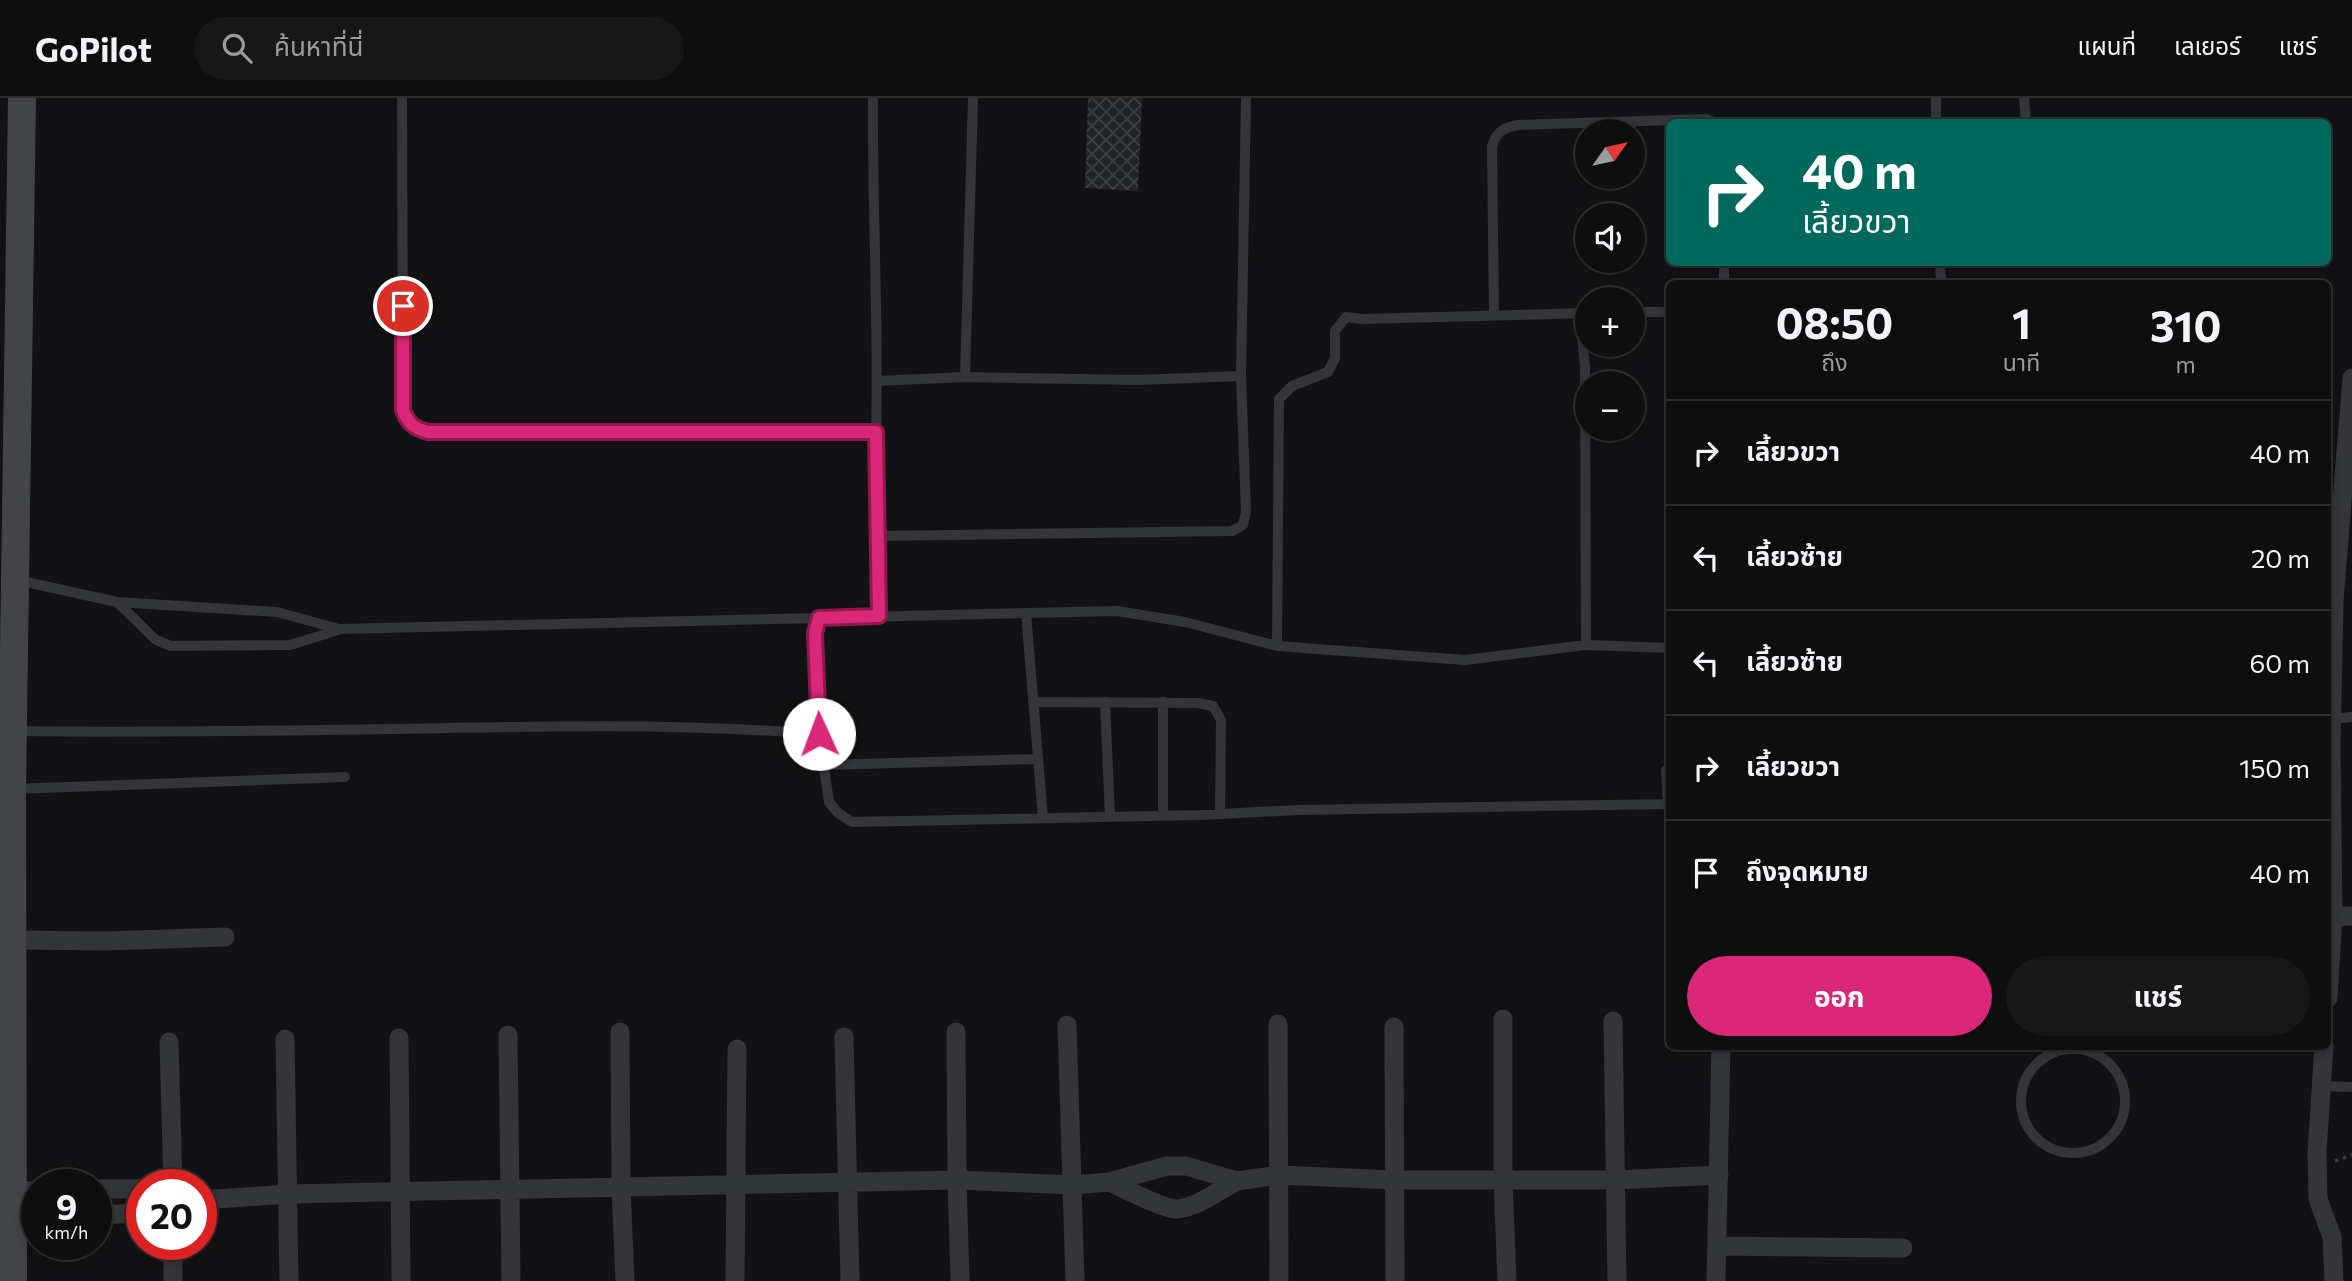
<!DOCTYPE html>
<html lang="th">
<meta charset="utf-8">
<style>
body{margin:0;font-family:Commissioner,"Noto Sans Thai",sans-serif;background:#171718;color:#f1f3f6;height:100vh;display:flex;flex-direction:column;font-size:26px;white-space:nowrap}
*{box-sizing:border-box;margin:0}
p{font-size:23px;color:#9b9c9e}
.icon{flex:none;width:38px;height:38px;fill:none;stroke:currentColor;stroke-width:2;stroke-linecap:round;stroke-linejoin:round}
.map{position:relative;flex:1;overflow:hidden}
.details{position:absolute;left:1666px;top:182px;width:665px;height:770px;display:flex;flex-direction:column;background:#0e0e0f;border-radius:10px;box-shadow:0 4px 10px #0003,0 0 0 2px #2e2e2f}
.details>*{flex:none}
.top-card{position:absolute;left:1666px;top:21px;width:665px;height:147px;border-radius:10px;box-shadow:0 4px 10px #0003,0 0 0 2px #2e2e2f;background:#00695c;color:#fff;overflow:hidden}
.needle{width:46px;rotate:57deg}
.tools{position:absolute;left:1575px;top:21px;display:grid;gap:14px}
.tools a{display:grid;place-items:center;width:70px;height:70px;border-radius:50%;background:#0e0e0f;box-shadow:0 4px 10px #0003,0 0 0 2px #2e2e2f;font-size:35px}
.speed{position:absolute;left:21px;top:1071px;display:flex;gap:14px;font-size:35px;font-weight:700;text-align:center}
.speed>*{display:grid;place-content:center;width:91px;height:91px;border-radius:50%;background:#0e0e0f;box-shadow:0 4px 10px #0003,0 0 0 2px #2e2e2f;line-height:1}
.speed small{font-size:18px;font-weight:400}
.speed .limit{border:10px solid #d22;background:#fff;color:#111}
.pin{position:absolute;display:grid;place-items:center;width:60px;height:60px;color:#fff;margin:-30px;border:4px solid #fff;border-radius:50%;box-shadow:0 2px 7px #0007}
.me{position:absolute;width:77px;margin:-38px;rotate:358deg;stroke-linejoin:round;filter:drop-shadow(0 0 5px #0008)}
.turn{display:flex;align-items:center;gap:24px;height:147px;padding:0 21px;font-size:32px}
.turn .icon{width:91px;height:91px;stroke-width:2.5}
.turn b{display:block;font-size:49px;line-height:60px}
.eta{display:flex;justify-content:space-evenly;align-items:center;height:119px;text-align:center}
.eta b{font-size:42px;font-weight:700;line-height:49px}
.action{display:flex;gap:14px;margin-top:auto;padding:14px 21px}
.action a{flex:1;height:80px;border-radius:42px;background:#db2777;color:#fff;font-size:28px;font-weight:700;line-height:80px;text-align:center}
.action a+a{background:#171718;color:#f1f3f6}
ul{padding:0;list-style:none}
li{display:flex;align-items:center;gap:21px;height:105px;padding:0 21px;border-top:2px solid #2e2e2f}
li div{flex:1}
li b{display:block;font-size:26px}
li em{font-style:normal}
header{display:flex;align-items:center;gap:42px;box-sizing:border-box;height:98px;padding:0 35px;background:#0e0e0f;border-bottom:2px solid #2e2e2f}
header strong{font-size:33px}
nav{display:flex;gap:38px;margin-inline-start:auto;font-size:24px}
.search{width:490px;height:63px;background:#171718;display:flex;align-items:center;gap:18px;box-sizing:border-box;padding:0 24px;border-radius:38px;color:#9b9c9e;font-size:26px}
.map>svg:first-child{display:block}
</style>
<header>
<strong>GoPilot</strong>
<div class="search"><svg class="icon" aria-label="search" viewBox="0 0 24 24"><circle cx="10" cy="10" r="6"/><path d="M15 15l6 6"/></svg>ค้นหาที่นี่</div>
<nav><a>แผนที่</a><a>เลเยอร์</a><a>แชร์</a></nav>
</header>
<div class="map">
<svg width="2352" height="1183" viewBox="0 0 2352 1183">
<defs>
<pattern id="building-cross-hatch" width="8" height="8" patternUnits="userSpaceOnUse" patternTransform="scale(1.75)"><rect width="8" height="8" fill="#222325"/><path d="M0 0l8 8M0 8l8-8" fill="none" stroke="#3f4042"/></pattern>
</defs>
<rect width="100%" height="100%" fill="#121214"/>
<path fill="url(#building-cross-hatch)" d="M1088,0H1142L1138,93L1085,90Z"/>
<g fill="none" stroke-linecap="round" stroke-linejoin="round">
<path stroke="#3a3c3f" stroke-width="3.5" stroke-dasharray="3.5 5" stroke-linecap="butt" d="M2335,1063L2352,1057"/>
<path stroke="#343539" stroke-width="10" d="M402,0L403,312C408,325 414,330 428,334L841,336L876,334C879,223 872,112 873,0
M2024,0L2026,24
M1936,24V0
M1940,164L1941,186
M1724,186V164
M1633,214H1670
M1580,215L1585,269L1586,547
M1494,218L1492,48C1497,33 1503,30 1518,27L1707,21L1713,24
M965,279L1137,282L1241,278
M877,283L965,279L973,0
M876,334L879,438L1232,433L1243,427L1246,414L1241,278L1246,0
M879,438V518
M17,482L117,504L277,514L339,531L819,520
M117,504L156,542L171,548L290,547L338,532
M1026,515L1043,720
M1277,548L1279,301L1292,288L1328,274L1335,260V233L1346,219L1363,221L1587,215
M1033,604L1198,605L1213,608L1221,622L1220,716
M1105,604L1110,718
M2332,621L2352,619
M14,633C141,635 268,633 395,631C536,628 678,625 819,636L829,704L838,715L852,724L1201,717L1298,712L1670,706
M819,636L815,535L819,520L1117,513L1185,524L1277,548L1465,562L1586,547L1670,550
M824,667L1038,661
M1666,672L1668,706
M13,691L345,679
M1163,717V604
M2021 1003a52 52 0 1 1 104 0a52 52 0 1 1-104 0Z
M2321,988L2352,989"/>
<path stroke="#343539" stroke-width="19" d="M2333,819L2352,818
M12,842L106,843L225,839
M2328,900L2333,819L2331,648L2334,503L2352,280
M1503,921V1082L1507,1183
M1613,923L1617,1183
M1278,926L1279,1183
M1067,927L1075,1183
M1394,929L1395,1183
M620,934L621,1090L625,1183
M956,934L957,1082L960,1183
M508,937L511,1183
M844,939L850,1183
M399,940L401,1183
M285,941L289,1183
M169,944L173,1087
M2324,948L2317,1054L2318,1101L2332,1139L2334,1183
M1109,1084C1124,1090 1163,1111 1176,1111C1197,1110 1219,1092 1237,1083
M96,1091H142
M14,1093H37
M201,1102L289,1096L957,1082L1073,1087L1109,1084L1167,1068H1186L1237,1083L1279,1077L1394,1082H1615L1719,1077
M96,1117L142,1115
M13,1120L37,1119
M1717,1148L1903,1150
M173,1183V1146
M735,1183L737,951
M1716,1183L1721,948"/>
<path stroke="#424448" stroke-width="28" d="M13,1183L12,691L22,0"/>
</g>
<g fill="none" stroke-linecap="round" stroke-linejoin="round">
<g stroke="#8e194d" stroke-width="18">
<path id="route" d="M403,208V312C408,325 413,330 428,334H876L879,518L819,520L815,535L819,636"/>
</g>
<use href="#route" stroke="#db2777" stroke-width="12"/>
</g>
</svg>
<div class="tools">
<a><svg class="needle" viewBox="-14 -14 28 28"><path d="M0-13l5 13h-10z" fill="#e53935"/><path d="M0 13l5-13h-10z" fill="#9b9c9e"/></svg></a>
<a><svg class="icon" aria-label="sound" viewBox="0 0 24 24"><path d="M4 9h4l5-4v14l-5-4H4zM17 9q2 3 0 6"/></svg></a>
<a>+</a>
<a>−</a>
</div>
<div class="speed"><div>9<small>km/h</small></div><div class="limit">20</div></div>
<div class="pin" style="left:403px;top:208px;background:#d93025"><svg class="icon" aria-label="arrive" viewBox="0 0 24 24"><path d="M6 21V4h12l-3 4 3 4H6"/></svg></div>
<svg class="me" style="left:819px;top:636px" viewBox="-20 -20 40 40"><circle r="19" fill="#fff"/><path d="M0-13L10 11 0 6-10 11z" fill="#db2777"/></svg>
<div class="top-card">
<div class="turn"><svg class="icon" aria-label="right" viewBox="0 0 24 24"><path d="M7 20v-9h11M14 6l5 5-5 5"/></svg><div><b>40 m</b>เลี้ยวขวา</div></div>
</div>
<section class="details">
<div class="eta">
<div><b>08:50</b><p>ถึง</p></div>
<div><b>1</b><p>นาที</p></div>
<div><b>310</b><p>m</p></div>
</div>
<ul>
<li><svg class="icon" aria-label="right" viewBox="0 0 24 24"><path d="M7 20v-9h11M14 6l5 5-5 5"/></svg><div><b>เลี้ยวขวา</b></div><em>40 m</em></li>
<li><svg class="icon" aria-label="left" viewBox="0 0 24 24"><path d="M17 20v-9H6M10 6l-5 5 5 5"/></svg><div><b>เลี้ยวซ้าย</b></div><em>20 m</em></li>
<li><svg class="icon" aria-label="left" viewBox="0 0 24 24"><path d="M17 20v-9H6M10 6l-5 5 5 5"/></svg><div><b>เลี้ยวซ้าย</b></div><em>60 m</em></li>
<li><svg class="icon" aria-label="right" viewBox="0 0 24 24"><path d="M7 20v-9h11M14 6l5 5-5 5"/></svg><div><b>เลี้ยวขวา</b></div><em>150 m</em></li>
<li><svg class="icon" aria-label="arrive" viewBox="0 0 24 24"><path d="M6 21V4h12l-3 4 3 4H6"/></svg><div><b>ถึงจุดหมาย</b></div><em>40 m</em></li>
</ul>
<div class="action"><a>ออก</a><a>แชร์</a></div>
</section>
</div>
